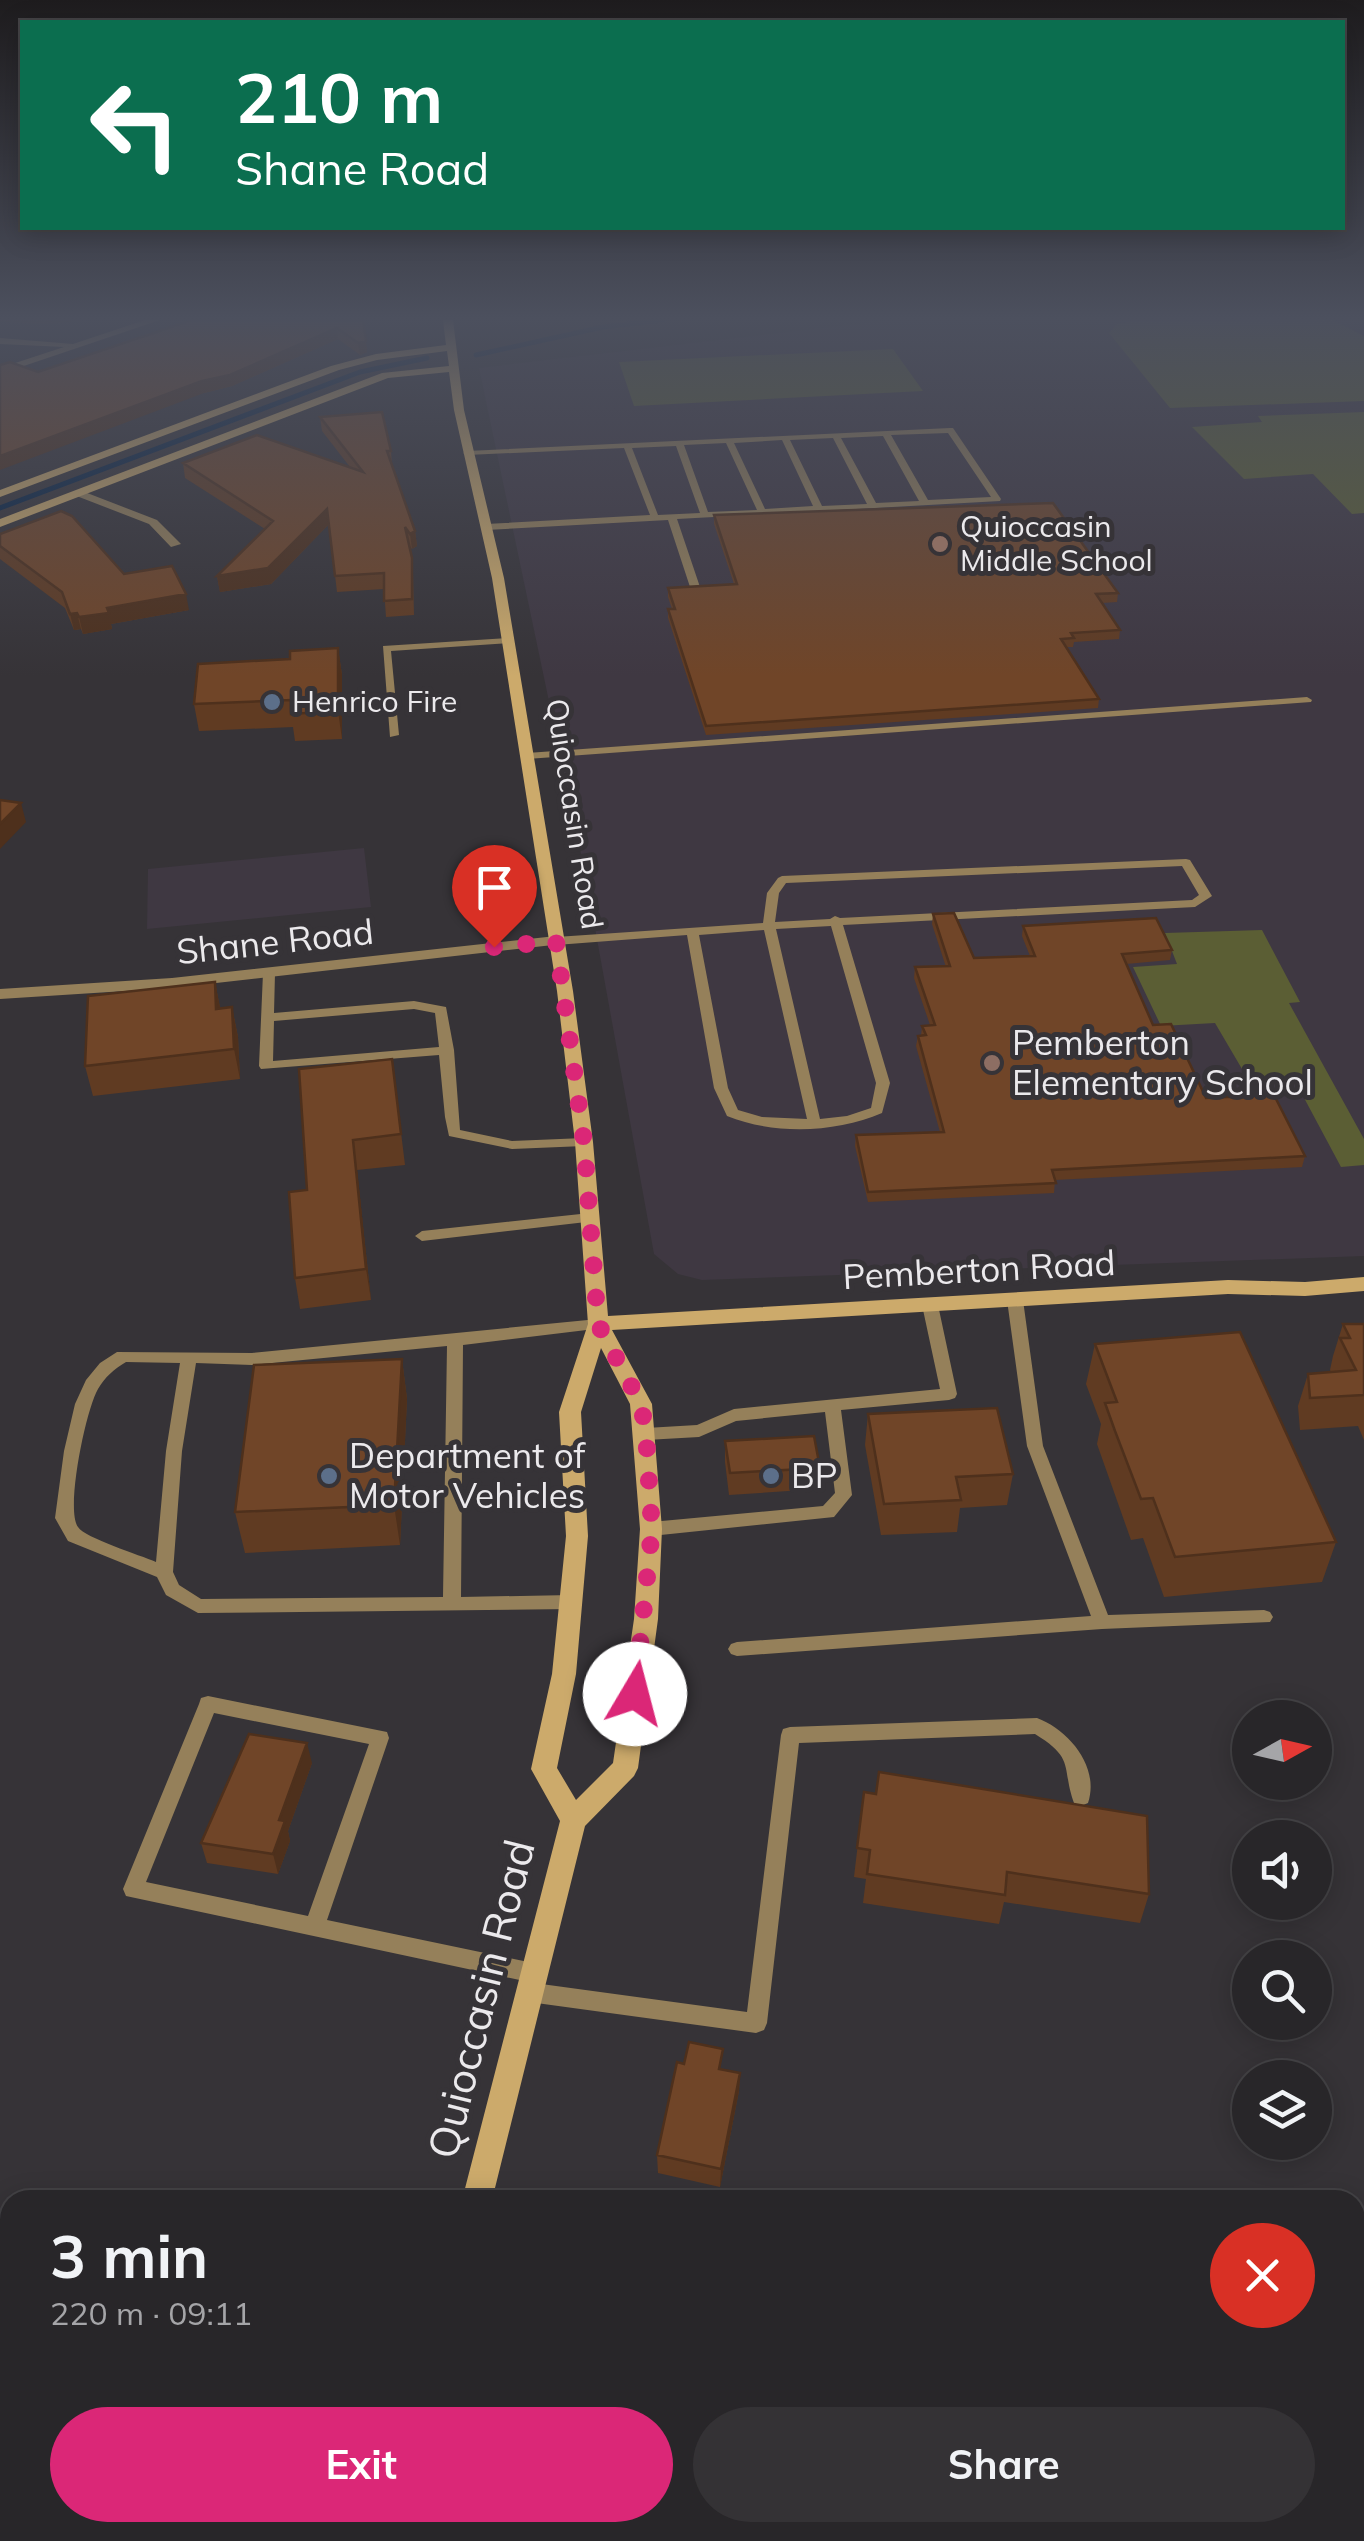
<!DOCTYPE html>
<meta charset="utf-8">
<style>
body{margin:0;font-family:Mulish,sans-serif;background:#343235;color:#f1f3f6;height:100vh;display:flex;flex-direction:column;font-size:38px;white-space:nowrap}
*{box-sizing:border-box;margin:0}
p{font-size:32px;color:#a5a5a8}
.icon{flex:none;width:55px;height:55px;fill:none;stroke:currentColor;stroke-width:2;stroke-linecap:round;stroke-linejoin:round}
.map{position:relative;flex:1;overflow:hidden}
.drawer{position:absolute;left:0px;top:2190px;width:1365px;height:352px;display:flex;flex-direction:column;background:#282629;border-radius:30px 30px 0 0;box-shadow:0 5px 25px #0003,0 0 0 2px #444346}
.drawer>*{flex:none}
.banner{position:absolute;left:20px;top:20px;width:1325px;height:210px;border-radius:0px;box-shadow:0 5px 25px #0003,0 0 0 2px #444346;background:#0b6e4f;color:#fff;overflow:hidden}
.needle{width:65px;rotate:82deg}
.buttons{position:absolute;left:1232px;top:1700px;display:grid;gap:20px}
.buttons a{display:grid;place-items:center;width:100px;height:100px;border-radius:50%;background:#282629;box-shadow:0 5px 25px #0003,0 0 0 2px #444346;font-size:50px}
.pin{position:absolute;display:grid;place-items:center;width:85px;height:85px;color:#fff;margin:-102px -42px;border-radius:50% 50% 50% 0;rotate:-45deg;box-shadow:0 0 10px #0007}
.pin .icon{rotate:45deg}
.me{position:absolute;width:110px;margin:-55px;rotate:8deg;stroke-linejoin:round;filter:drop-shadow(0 0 8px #0008)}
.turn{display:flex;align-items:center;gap:35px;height:210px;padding:0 50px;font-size:45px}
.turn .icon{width:130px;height:130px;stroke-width:2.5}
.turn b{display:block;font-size:70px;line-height:85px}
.round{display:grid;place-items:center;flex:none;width:105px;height:105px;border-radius:52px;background:#343235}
.headline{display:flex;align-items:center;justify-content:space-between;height:170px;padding:0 50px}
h1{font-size:60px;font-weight:700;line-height:75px}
.cta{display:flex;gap:20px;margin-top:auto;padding:20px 50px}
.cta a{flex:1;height:115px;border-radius:60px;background:#db2777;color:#fff;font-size:40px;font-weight:700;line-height:115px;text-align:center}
.cta a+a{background:#343235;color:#f1f3f6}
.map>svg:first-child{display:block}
</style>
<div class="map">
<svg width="1364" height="2541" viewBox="0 0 1364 2541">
<rect width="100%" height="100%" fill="#363337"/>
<path fill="#3f3842" d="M890,320H1364V1256L702,1280L678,1274L654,1254L585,873L479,368Z
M364,848L371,907L147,929L148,869Z"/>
<path fill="#5b5e34" d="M1333,320L1364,336V401L1170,408L1109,333L1117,324L1130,322Z
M893,349L923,391L634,406L619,362Z
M1364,412V513L1352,514L1313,474L1244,479L1192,427L1262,422L1258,416Z
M1262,930L1300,1002L1289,1003L1364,1139V1165L1341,1167L1295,1081L1252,1086L1215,1023L1161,1026L1133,967L1177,964L1165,933Z"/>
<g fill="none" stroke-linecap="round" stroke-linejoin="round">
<path stroke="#052244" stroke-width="5" d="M476,355L603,327L663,320
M0,508L360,372L427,358"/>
<path fill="#95805a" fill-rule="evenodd" d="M950,428H953L1001,499L1000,501L677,519L701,590L696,593L691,590L668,520L486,530L482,527L486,524L650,515L624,448L467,455L463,453L467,451ZM948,433L991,497L928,500L891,435ZM883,436L919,501L876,503L841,438ZM833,438L867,504L822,506L790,440ZM782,440L813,506L765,509L734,443ZM726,443L757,510L708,512L684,445ZM676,446L700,513L658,515L632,448Z
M508,638L513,641L511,643L391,651L399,735L390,737L383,646Z
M1307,697L1312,700L1311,702L527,759L522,756L527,753Z
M1186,859L1190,860L1212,896L1195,907L843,925L890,1083L882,1113C836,1133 774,1135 727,1116L714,1088L687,935L556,945L550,941L556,937L763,923L767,893L778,878L782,876ZM1182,866L1199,895L1192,900L840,918L835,916L830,919L775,922L779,893L786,883ZM831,926L876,1083L871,1108L847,1116L820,1119L776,929ZM764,930L807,1119L762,1117L738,1110L728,1088L699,935Z
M269,969L275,973L274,1013L414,1001L446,1007L454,1050L460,1130L512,1141L584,1138L591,1142L584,1146L512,1149L449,1136L445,1117L439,1055L261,1069L259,1066L263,973ZM414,1009L435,1013L439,1047L273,1061L274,1021Z
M590,1213L597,1218L595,1221L422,1241L415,1236L422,1231Z
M1015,1295L1023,1300L1043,1446L1108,1615L1264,1610L1270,1612L1273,1617L1270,1622L1102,1629L737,1656L731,1654L728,1649L731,1644L737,1642L1091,1616L1027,1446L1007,1300Z
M930,1300L938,1305L957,1394L955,1398L949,1400L841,1410L852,1495L834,1517L651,1536L645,1534L642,1529L645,1524L651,1522L823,1506L835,1493L825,1412L736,1421L699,1437L646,1440L640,1438L638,1434L640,1430L646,1428L697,1425L734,1409L940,1389L922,1305Z
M598,1319L603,1320L606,1324L603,1328L463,1345L461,1597L571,1595L577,1597L580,1602L577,1607L571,1609L198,1613L166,1595L157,1577L68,1541L55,1518L64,1451L75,1404L86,1380L100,1363L117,1352L252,1353ZM447,1346L443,1597L201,1599L179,1585L173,1572L182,1451L196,1363L252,1365ZM126,1362L180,1363L166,1451L156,1562C140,1555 85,1538 78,1527C65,1510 86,1409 98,1389C105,1377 114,1369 126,1362Z
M208,1696L387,1732L389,1738L327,1920L533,1963L540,1966L543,1973L540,1980L534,1983L747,2012L781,1735L783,1729L790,1727L1037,1718C1069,1730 1100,1767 1088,1803L1081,1806L1074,1803C1061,1767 1076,1759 1035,1734L799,1743L767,2023L764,2030L756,2033L529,2002L522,1999L519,1992L522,1985L529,1982L126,1896L123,1889L199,1704L201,1698ZM214,1713L369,1744L308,1916L146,1882Z
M161,2532H187L184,2541H158Z"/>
<path fill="#95805a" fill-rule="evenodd" d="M145,320H160L0,374V368L64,347L0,344V338L73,344Z
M74,491H82L157,520L181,544L171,547L149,524L74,495Z
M556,936L562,938V944L172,988L0,999V989L172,978Z"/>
<path fill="#ccaa6b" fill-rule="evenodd" d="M443,320H453L464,410L504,578L573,991L593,1142L608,1316L1228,1280L1305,1282L1364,1277V1291L1305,1296L1228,1294L612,1330L652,1404L662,1529L658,1619L638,1768L634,1776L585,1826L492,2200H462L560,1821L531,1769L552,1674L566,1536L559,1412L588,1324L575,1142L557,991L492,578L454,410L449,372L388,378L0,527V519L382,373L449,366L447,351L377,360L339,370L0,497V490L331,366L376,354L446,345ZM601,1348L630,1404L640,1529L634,1619L613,1763L576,1800L557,1768L576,1674L588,1536L581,1412Z
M378,2532H412L409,2541H375Z"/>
</g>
<path fill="#603b22" d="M0,320H84L49,324L0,322Z
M363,320L367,352L360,355L338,339L232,386L204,393L38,372Z
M320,417L391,451L392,465L415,531L417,546L412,549L409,545L413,573L414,615L386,617L384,589L337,592L329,524L271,584L220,592L217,576L265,529L185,478L183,463L350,467L322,431Z
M714,515L1118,593L1117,602L1102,603L1120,630L1119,639L1074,642L1073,647H1066L1099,699L1098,708L706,735L668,618V609H672L668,597V588L734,584L714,524Z
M0,534L124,574L189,610L111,624L112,629L83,634L81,629L74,630L65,608L0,559Z
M338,648L342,675V739L295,741L293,727L199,731L194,704L290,659Z
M933,914L974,958L1030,956L1022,936L1023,926L1172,950L1170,960L1126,964L1153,1025L1206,1098L1305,1156L1302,1167L1055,1180L1054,1193L868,1202L855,1146L856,1135L940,1132L916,1046L918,1036H921L922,1026L930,1025L914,978L915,967H946L932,924Z
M215,982L220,1008L232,1007L238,1037L240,1079L93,1096L85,1066Z
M392,1059L405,1165L357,1170L371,1300L300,1309L295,1278L307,1190Z
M1343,1324H1364V1440L1358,1426L1300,1430L1298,1406L1308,1374L1331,1372L1330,1370L1333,1356Z
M1095,1344L1336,1542L1322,1582L1164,1597L1143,1538L1131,1540L1097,1444L1101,1424L1086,1384Z
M402,1359L407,1399L400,1545L245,1553L235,1512Z
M868,1414L1013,1474L1007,1505L960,1508L957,1532L881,1535L865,1445Z
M725,1441L820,1468L818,1489L729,1495L725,1462Z
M312,1763L288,1831L290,1841L278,1874L207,1863L201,1843Z
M864,1792L1149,1894L1140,1923L1004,1902L999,1924L863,1903L866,1879L854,1877Z
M722,2069L740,2073L739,2091L720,2187L658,2173L657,2155Z
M0,2342L10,2532H65L63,2541H0Z
M714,2532H737V2536Z"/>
<path fill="#4e301c" d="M48,320H84L49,324Z
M337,328L338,339L232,386L204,393L0,470V456Z
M366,341L367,352L360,355L358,343Z
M327,509L329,524L271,584L220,592L217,576Z
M415,531L417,546L412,549L410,534Z
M186,594L189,610L111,624L112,629L83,634L79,617L107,608Z
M77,613L81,629L74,630L70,614Z
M338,648L342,675V739L338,711Z
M21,803L26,822L0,849V824Z
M215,982L221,1012L216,1009Z
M232,1007L238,1037L240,1079L234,1049Z
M353,1140L357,1170L371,1300L366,1269Z
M402,1359L407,1399L400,1545L394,1505Z
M307,1743L312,1763L288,1831L290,1841L278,1874L273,1854L279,1820Z
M740,2073L739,2091L720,2187L721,2169Z
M42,2532H65L63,2541H39Z"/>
<path fill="#704528" stroke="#4e301c" stroke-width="2.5" d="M192,320H363L366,341L358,343L337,328L230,375L202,381L0,456V365L10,362L38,372Z
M382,412L391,451H387L415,531L410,534L405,527L412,558V599L384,601V573L335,576L327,509L268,568L217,576L273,521L183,463L257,435L363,472L320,417Z
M1053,503L1118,593L1096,594L1120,630L1071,633L1074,638L1061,639L1099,699L706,726L668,609H675L668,588L737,584L714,515Z
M61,511L72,516L124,574L172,566L186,594L107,608L109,613L79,617L77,613L70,614L62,592L0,546V534Z
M338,648V711L291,714V700L194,704L198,664L290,659V651Z
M0,800L21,803L0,824Z
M954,913L974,958L1035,956L1023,926L1156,918L1172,950L1122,954L1153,1025L1171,1024L1206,1098L1274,1095L1305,1156L1052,1170L1056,1183L868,1192L856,1135L944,1132L918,1036L926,1035L922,1026L935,1025L915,967L950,966L933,914Z
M215,982L216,1009L232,1007L234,1049L85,1066L88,996Z
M392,1059L401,1134L353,1140L366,1269L295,1278L289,1192L307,1190L299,1069Z
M1343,1324H1364V1395L1310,1398L1308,1374L1356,1370L1340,1338H1350Z
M1240,1332L1336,1542L1175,1557L1153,1498L1141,1499L1115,1431L1105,1403L1117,1402L1095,1344Z
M402,1359L394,1505L235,1512L254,1365Z
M997,1408L1013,1474L956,1477L961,1500L884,1504L868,1414Z
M814,1436L820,1468L730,1473L725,1441Z
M249,1734L307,1743L279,1820L285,1821L273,1854L201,1843Z
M879,1772L1147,1816L1149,1894L1007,1872L1005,1895L867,1874L870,1850L857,1848L864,1792L876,1794Z
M689,2042L723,2049L719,2069L740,2073L721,2169L657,2155L677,2062L684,2064Z
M0,2342L10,2344V2532H42L39,2541H31L0,2535Z
M851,2532H880L881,2541H851Z"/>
<linearGradient id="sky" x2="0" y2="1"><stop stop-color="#1e1c1e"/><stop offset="0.47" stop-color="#4c505e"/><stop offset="1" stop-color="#4c505e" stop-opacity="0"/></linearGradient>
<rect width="1364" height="676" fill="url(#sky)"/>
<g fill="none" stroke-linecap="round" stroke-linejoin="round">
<path stroke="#db2777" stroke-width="18" stroke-dasharray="0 32.4" d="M494,947L556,941L584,1142L598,1324L641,1404L646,1434L652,1529L635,1694"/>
</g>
<g fill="#8d6e63" stroke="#363337" stroke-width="4">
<circle cx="940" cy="544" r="10"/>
<circle cx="992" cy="1063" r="10"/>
</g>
<g fill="#5c6f8a" stroke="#363337" stroke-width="4">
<circle cx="272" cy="702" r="10"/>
<circle cx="329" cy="1476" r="10"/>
<circle cx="771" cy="1476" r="10"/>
</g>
<g text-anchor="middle" stroke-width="10" stroke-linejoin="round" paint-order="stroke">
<g font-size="30" fill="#ebe9ec" stroke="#363337" text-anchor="start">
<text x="960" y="537">Quioccasin<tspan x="960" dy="34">Middle School</tspan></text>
<text x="292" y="712">Henrico Fire</text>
</g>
<g font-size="30" fill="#ebe9ec" stroke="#363337">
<text transform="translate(574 814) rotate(81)" y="10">Quioccasin Road</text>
</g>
<g font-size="35" fill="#ebe9ec" stroke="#363337">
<text transform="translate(275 942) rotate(-6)" y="12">Shane Road</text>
<text transform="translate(979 1270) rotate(-3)" y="12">Pemberton Road</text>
</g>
<g font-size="35" fill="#ebe9ec" stroke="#363337" text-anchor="start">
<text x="1012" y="1055">Pemberton<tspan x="1012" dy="40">Elementary School</tspan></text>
<text x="349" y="1468">Department of<tspan x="349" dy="40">Motor Vehicles</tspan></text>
<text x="791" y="1488">BP</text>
</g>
<g font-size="42" fill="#ebe9ec" stroke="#363337">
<text transform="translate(481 1999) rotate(-76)" y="15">Quioccasin Road</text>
</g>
</g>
</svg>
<div class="buttons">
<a><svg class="needle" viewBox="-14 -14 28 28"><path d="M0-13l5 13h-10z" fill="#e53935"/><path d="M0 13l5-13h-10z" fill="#a5a5a8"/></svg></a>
<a><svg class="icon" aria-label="sound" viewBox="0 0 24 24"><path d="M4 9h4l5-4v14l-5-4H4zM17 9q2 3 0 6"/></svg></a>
<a><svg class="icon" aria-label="search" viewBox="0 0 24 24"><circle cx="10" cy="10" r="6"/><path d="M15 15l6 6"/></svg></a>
<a><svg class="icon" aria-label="layers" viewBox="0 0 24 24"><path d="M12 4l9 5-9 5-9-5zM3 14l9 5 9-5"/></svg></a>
</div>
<div class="pin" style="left:494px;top:947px;background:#d93025"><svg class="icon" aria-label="arrive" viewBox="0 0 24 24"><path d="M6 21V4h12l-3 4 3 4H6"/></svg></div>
<svg class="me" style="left:635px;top:1694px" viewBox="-20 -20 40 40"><circle r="19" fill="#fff"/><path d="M0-13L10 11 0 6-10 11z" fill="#db2777"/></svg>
<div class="banner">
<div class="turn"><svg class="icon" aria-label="left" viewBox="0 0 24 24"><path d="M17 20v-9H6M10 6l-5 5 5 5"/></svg><div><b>210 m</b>Shane Road</div></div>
</div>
<section class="drawer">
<div class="headline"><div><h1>3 min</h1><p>220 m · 09:11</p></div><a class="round" style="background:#d93025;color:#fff"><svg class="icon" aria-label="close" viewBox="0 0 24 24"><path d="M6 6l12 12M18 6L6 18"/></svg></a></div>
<div class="cta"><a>Exit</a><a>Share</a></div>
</section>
</div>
